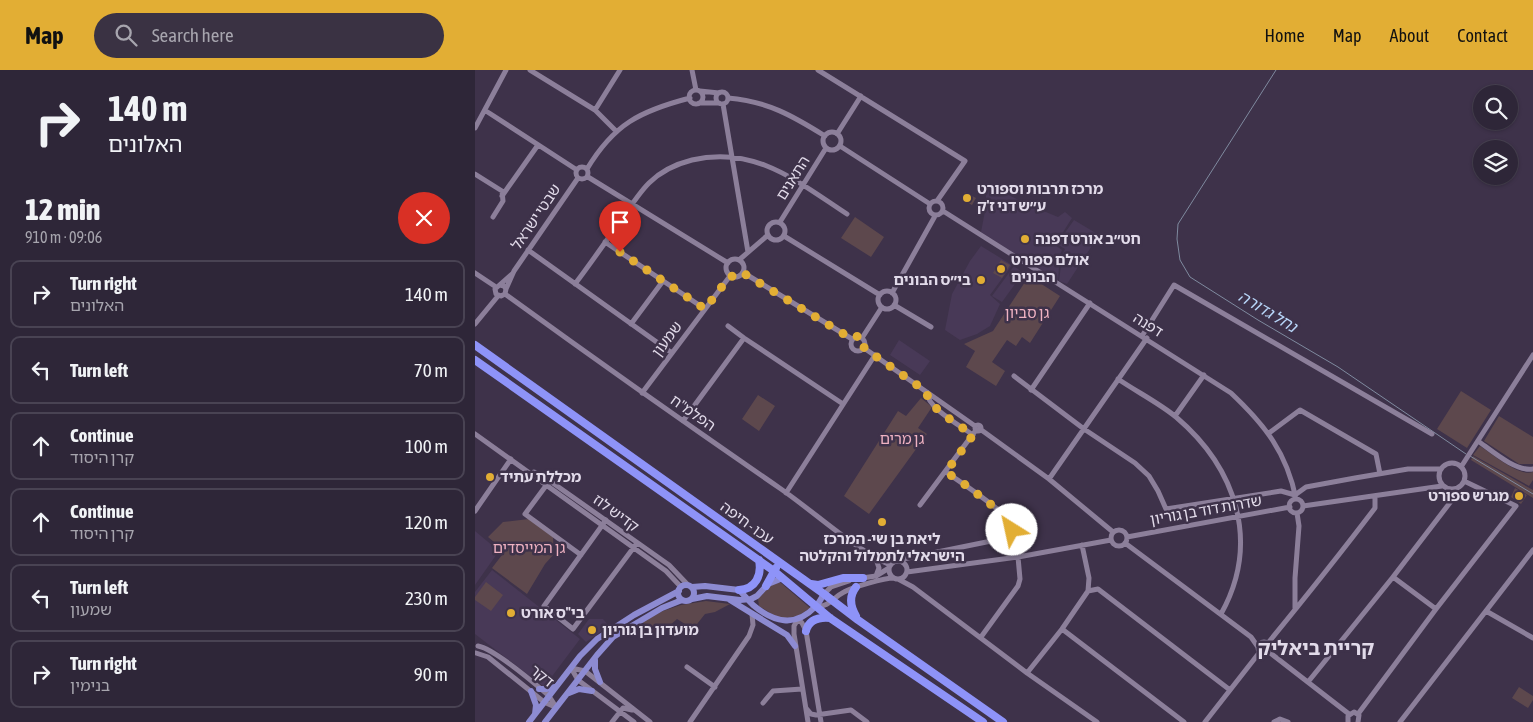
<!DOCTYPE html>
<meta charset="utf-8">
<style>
body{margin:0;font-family:"Asap Condensed","Noto Sans Hebrew",sans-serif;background:#3a3243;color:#f1f3f6;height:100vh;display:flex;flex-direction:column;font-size:19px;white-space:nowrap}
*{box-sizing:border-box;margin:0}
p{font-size:16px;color:#a7a5ae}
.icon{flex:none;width:28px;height:28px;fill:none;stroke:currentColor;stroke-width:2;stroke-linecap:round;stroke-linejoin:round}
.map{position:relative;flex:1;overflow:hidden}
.details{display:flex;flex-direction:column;background:#2e2638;width:475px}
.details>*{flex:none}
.banner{background:#2e2638;color:#f1f3f6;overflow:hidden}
.tools{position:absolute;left:998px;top:15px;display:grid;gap:10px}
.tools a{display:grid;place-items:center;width:45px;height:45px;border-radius:50%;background:#2e2638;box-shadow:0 1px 4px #0004,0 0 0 1px #494353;font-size:25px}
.pin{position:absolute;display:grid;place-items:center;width:42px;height:42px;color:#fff;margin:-51px -21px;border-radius:50% 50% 50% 0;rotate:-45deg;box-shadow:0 0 5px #0007}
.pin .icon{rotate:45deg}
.me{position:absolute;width:55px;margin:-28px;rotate:325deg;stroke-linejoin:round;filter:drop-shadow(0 0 4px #0008)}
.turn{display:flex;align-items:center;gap:18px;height:105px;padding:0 25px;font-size:22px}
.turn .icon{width:65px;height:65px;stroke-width:2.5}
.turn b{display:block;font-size:35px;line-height:42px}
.round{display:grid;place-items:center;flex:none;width:52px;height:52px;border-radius:26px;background:#3a3243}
.overview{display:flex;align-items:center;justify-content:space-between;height:85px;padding:0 25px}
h1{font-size:30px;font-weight:800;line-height:38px}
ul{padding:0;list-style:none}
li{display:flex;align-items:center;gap:15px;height:68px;margin:0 10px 8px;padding:0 15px;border:2px solid #494353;border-radius:10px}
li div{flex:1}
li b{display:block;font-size:19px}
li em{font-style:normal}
header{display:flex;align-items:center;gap:30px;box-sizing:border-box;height:70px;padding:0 25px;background:#e2ae34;color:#111}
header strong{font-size:24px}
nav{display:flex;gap:28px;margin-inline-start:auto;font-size:18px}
.search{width:350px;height:45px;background:#3a3243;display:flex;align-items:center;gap:12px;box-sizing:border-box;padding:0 18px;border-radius:28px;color:#a7a5ae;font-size:19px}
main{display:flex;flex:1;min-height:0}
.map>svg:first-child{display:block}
</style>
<header>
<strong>Map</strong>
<div class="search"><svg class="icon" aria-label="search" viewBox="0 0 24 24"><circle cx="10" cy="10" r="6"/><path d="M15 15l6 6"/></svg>Search here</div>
<nav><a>Home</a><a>Map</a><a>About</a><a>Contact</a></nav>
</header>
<main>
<section class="details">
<div class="banner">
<div class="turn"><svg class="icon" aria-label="right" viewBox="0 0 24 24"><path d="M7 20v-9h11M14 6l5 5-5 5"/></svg><div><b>140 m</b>האלונים</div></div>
</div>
<div class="overview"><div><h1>12 min</h1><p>910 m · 09:06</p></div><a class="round" style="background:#d93025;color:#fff"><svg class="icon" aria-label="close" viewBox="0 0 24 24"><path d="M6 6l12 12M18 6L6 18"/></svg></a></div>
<ul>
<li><svg class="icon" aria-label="right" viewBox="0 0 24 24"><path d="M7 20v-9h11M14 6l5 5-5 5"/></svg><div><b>Turn right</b><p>האלונים</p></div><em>140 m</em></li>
<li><svg class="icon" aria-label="left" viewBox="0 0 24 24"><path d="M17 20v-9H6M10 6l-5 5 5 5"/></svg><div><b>Turn left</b></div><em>70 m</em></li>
<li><svg class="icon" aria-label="ahead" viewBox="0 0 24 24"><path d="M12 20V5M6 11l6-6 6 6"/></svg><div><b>Continue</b><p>קרן היסוד</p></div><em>100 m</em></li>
<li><svg class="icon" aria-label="ahead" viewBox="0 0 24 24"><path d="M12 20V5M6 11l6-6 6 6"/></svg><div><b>Continue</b><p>קרן היסוד</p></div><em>120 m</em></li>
<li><svg class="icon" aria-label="left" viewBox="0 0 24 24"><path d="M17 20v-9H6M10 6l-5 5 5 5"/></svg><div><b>Turn left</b><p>שמעון</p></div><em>230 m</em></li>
<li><svg class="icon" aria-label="right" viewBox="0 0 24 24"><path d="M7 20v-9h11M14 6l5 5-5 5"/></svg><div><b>Turn right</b><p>בנימין</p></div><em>90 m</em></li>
</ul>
</section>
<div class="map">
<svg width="1058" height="652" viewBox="0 0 1058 652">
<rect width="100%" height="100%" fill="#3e324a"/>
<path fill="#483957" d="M515,115L549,133L583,147L590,142L597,148L580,175L587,180L583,190L584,196L583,211L506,162L511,136V123Z
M599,150L624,165L592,214L584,211L586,195L585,189L590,179L582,174Z
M506,176L537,195L515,225L525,234L515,256L502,264L485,270L470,260L477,224L495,191Z
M539,196L548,203L527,232L517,226Z
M424,270L455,291L445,305L415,285Z
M0,461L24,481L0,515Z
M17,500L105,569L69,617L0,564V522Z
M114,549H128L134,556L111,572L103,564Z"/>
<path fill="#5d484d" d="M490,122L501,128L497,135L486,129Z
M380,147L409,167L396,187L366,168Z
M526,190L535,195L527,208L518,203Z
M554,206L585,226L555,273L547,267L541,276L532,270L517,292L530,301L521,316L491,297L500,281L489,274L518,261Z
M986,321L1016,340L992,378L962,359Z
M283,325L300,336L284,361L267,349Z
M446,328L457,337L443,358L452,364L394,444L369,426L423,341L431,346Z
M1024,346L1058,367V394H1044L1009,371Z
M1005,376C1017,384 1044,407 1058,402V410L1054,416L998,385Z
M998,386L1058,420V428L996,390Z
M1040,418L1052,425L1046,434L1036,427Z
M54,449L78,467L79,484L70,494L52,524L17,498L30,481L13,467L28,452Z
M11,512L28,525L16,541L0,530V527Z
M303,513H306L335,538L323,546L305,549L284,536L283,529L295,516Z
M231,531L255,534L240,542L230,544L218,559L202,549L184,565L167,552L188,541L206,535Z
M1044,617L1058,626V630L1053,638L1037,628Z"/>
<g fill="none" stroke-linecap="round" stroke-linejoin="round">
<path stroke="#7f8a9f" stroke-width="1" d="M801,0L703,154L702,169L705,190L715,207L783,250L863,297L991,384
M995,386L1058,424"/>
<path stroke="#8c7f9a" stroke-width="5" d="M55,0L120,40L141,61
M217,0L221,20
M343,0L490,91L462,131
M214 27a7 7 0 1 1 14 0a7 7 0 1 1-14 0Z
M225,21L244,23
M241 28a6 6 0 1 1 12 0a6 6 0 1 1-12 0Z
M253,28C292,31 318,46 350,66
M224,33H244
M248,34L273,182
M120,40L145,0
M11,41L102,100
M0,58L31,0
M348 71a9 9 0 1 1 18 0a9 9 0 1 1-18 0Z
M362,64L386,26
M365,76L455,134
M101 103a6 6 0 1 1 12 0a6 6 0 1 1-12 0Z
M112,99C139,54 165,41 215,28
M0,104L27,121L28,131L18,147
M113,107L253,193
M27,126L63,75
M454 138a7 7 0 1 1 14 0a7 7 0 1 1-14 0Z
M468,141L756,323C790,355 812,383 821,429
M292 161a9 9 0 1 1 18 0a9 9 0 1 1-18 0Z
M305,152L351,78
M309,166L405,225
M130,172L230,239
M53,180L197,283
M251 198a9 9 0 1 1 18 0a9 9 0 1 1-18 0Z
M264,190L293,165
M0,203L21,217
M269,203L377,269
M100,214C116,193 131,171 147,149C155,137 164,123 174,113C186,101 201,94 217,90C280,75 323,112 372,144
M25,215L29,216L31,219L30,224L26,226L21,224L20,219L37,204
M31,219L39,201L103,108
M403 230a9 9 0 1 1 18 0a9 9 0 1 1-18 0Z
M417,223L460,146
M30,224C121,290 213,355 306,419C342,444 375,476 415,495
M419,235L456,257
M0,254L23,226
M156,254L188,211
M253,256L269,268L368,334
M667,266L699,215L957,364
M376 274a7 7 0 1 1 14 0a7 7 0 1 1-14 0Z
M387,268L407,237
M389,278L500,356
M539,306L609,359L660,393L674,406L683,421L691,439L806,421L820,425
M643,309C662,322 684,333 701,347C761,398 786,472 746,544
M556,320L615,233
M452,322C451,337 486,356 498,365
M167,323L255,206
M700,346L729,305
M208,351L269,268
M500 358a3 3 0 1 1 6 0a3 3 0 1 1-6 0Z
M505,359L574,409L638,462
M794,363L825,340L901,384L905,404
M0,364L191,501L206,517
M1003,371C1017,381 1041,402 1058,399
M964 406a13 13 0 1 1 26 0a13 13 0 1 1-26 0Z
M986,397L1058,285
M59,402L75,411L194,495L213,515
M574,409L672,268
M73,413L50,444L106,485
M311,423L400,285
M820,425L831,417L880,408L933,399H965
M814 436a7 7 0 1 1 14 0a7 7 0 1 1-14 0Z
M445,435L501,360
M828,436L967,416
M0,441L36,389
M131,450L69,536L98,559L162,473
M636 468a8 8 0 1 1 16 0a8 8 0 1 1-16 0Z
M652,467L815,437
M650,473L776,567L783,577
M392,482L406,485L421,491
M423,490L536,467C537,462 537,456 535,452C530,441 482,410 471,402
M414 500a9 9 0 1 1 18 0a9 9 0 1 1-18 0Z
M432,502L543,487L636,470
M401,506L404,498L401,489
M918,507L961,539
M387,508L401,506L414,498
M423,509L438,517L552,603L622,652
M613,521L623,519L755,620
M349,524L356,517L374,511
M341,537C356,536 357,528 369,522C378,517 409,508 419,508
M820,538V508L824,456L822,443
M1011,541L1058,568
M587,559L709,652
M506,567L543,516L545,509L543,487
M783 578a6 6 0 1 1 12 0a6 6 0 1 1-12 0Z
M793,573C829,529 865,484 900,438V427
M3,576C19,579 58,612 72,624C76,628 78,633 81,637
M794,582L874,644
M1,583L13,587L69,632L80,637
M212,597L240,617
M96,598L110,601L175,652
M96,598L103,610L159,652
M552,603L587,559L613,521L614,508L607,475
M833,612L918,507L977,430L978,420
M288,633L298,621L327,619
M331,638L336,644L341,645L376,640L392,652
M883,644L961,539L1041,436L989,411
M137,652L148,638L157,640
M215,652L274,566L278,555L277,544
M333,652L319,564V556L323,549L327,553L331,561L346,652
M730,652L784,583
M799,652L805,649L813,652
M873,652V646L879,642L884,645L883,652
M925,652L1058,480"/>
<path stroke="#8d8bd2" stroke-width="6" d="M203 523a8 8 0 1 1 16 0a8 8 0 1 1-16 0Z
M217,517L230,516L264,520C269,525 273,530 278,535C298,552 320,558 340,537C344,534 346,528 349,524
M217,529L232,526L265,530L276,529L282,526L293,514L308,508
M255,530L312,565L320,576
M120,590V599L125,612
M64,619H71L80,617
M56,621L61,635L60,644
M94,623L104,619L117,621
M54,652L105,586L122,569L159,545L204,521
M70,652L122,585L138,567L187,538L207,530"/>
<path stroke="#8e93f8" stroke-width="8" d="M0,275L349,524L383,550L528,652
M0,290L299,501L355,548L508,652
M336,514L343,515L368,508H388
M291,516L301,498
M264,520C281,519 287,505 284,490
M381,546C375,536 374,526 381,517
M331,561C334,549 344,547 355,548"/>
</g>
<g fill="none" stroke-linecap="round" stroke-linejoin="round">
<path stroke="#e2ae34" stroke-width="9" stroke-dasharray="0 16.2" d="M145,182L230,239L255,206L264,207L268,203L377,269L383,266L387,268L390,271L389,278L452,322C451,337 486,356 498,365L471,402L492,416L532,447L537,460"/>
</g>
<g fill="#e2ae34" stroke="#3e324a" stroke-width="2">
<circle cx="492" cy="128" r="5"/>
<circle cx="550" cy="169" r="5"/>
<circle cx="526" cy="199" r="5"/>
<circle cx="506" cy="210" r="5"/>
<circle cx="15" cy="407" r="5"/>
<circle cx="1044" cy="426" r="5"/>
<circle cx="407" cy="452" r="5"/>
<circle cx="36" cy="543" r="5"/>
<circle cx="117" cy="560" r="5"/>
</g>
<g text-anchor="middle" stroke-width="5" stroke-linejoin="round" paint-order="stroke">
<g font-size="15" fill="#e2dbea" stroke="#3e324a">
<text transform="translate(318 108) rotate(-58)" y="5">התאנים</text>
<text transform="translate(61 147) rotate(-56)" y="5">שבטי ישראל</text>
<text transform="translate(673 255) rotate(32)" y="5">דפנה</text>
<text transform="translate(192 269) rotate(-53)" y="5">שמעון</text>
<text transform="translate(218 343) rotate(35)" y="5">הפלמ"ח</text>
<text transform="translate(731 440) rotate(-10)" y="5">שדרות דוד בן גוריון</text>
<text transform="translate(141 443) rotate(36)" y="5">קדיש לוז</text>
<text transform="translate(272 453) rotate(36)" y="5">עכו - חיפה</text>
<text transform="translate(67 606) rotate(39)" y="5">דקר</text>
</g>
<g font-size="15" font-weight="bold" fill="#e2dbea" stroke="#3e324a" text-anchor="start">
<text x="502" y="124">מרכז תרבות וספורט<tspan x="502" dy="17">ע״ש דני ז'ק</tspan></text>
<text x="560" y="174">חט״ב אורט דפנה</text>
<text x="536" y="195">אולם ספורט<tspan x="536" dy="17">הבונים</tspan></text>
<text x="496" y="215" text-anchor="end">בי״ס הבונים</text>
<text x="25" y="412">מכללת עתיד</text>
<text x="1034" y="431" text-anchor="end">מגרש ספורט</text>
<text x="407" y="474" text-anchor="middle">ליאת בן שי- המרכז<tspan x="407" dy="17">הישראלי לתמלול והקלטה</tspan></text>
<text x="46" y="548">בי"ס אורט</text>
<text x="127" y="565">מועדון בן גוריון</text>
</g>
<g font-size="15" fill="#efb2c2" stroke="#3e324a">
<text x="552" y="248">גן סביון</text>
<text x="427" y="374">גן מרים</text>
<text x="54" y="483">גן המייסדים</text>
</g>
<g font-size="16" font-style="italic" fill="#b8d6f9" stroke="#3e324a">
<text transform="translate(793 241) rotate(31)" y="6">נחל גדורה</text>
</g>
<g font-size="20" font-weight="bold" fill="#e2dbea" stroke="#3e324a">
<text x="841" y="585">קריית ביאליק</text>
</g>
</g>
</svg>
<div class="tools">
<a><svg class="icon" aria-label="search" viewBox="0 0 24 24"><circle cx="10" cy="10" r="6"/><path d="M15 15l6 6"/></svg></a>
<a><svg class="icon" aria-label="layers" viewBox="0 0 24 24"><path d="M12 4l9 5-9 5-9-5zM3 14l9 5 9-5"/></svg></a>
</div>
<div class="pin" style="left:145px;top:182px;background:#d93025"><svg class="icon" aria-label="arrive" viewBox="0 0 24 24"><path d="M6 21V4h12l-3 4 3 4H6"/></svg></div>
<svg class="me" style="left:537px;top:460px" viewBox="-20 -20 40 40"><circle r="19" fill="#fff"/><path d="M0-13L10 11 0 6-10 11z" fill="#e2ae34"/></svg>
</div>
</main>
